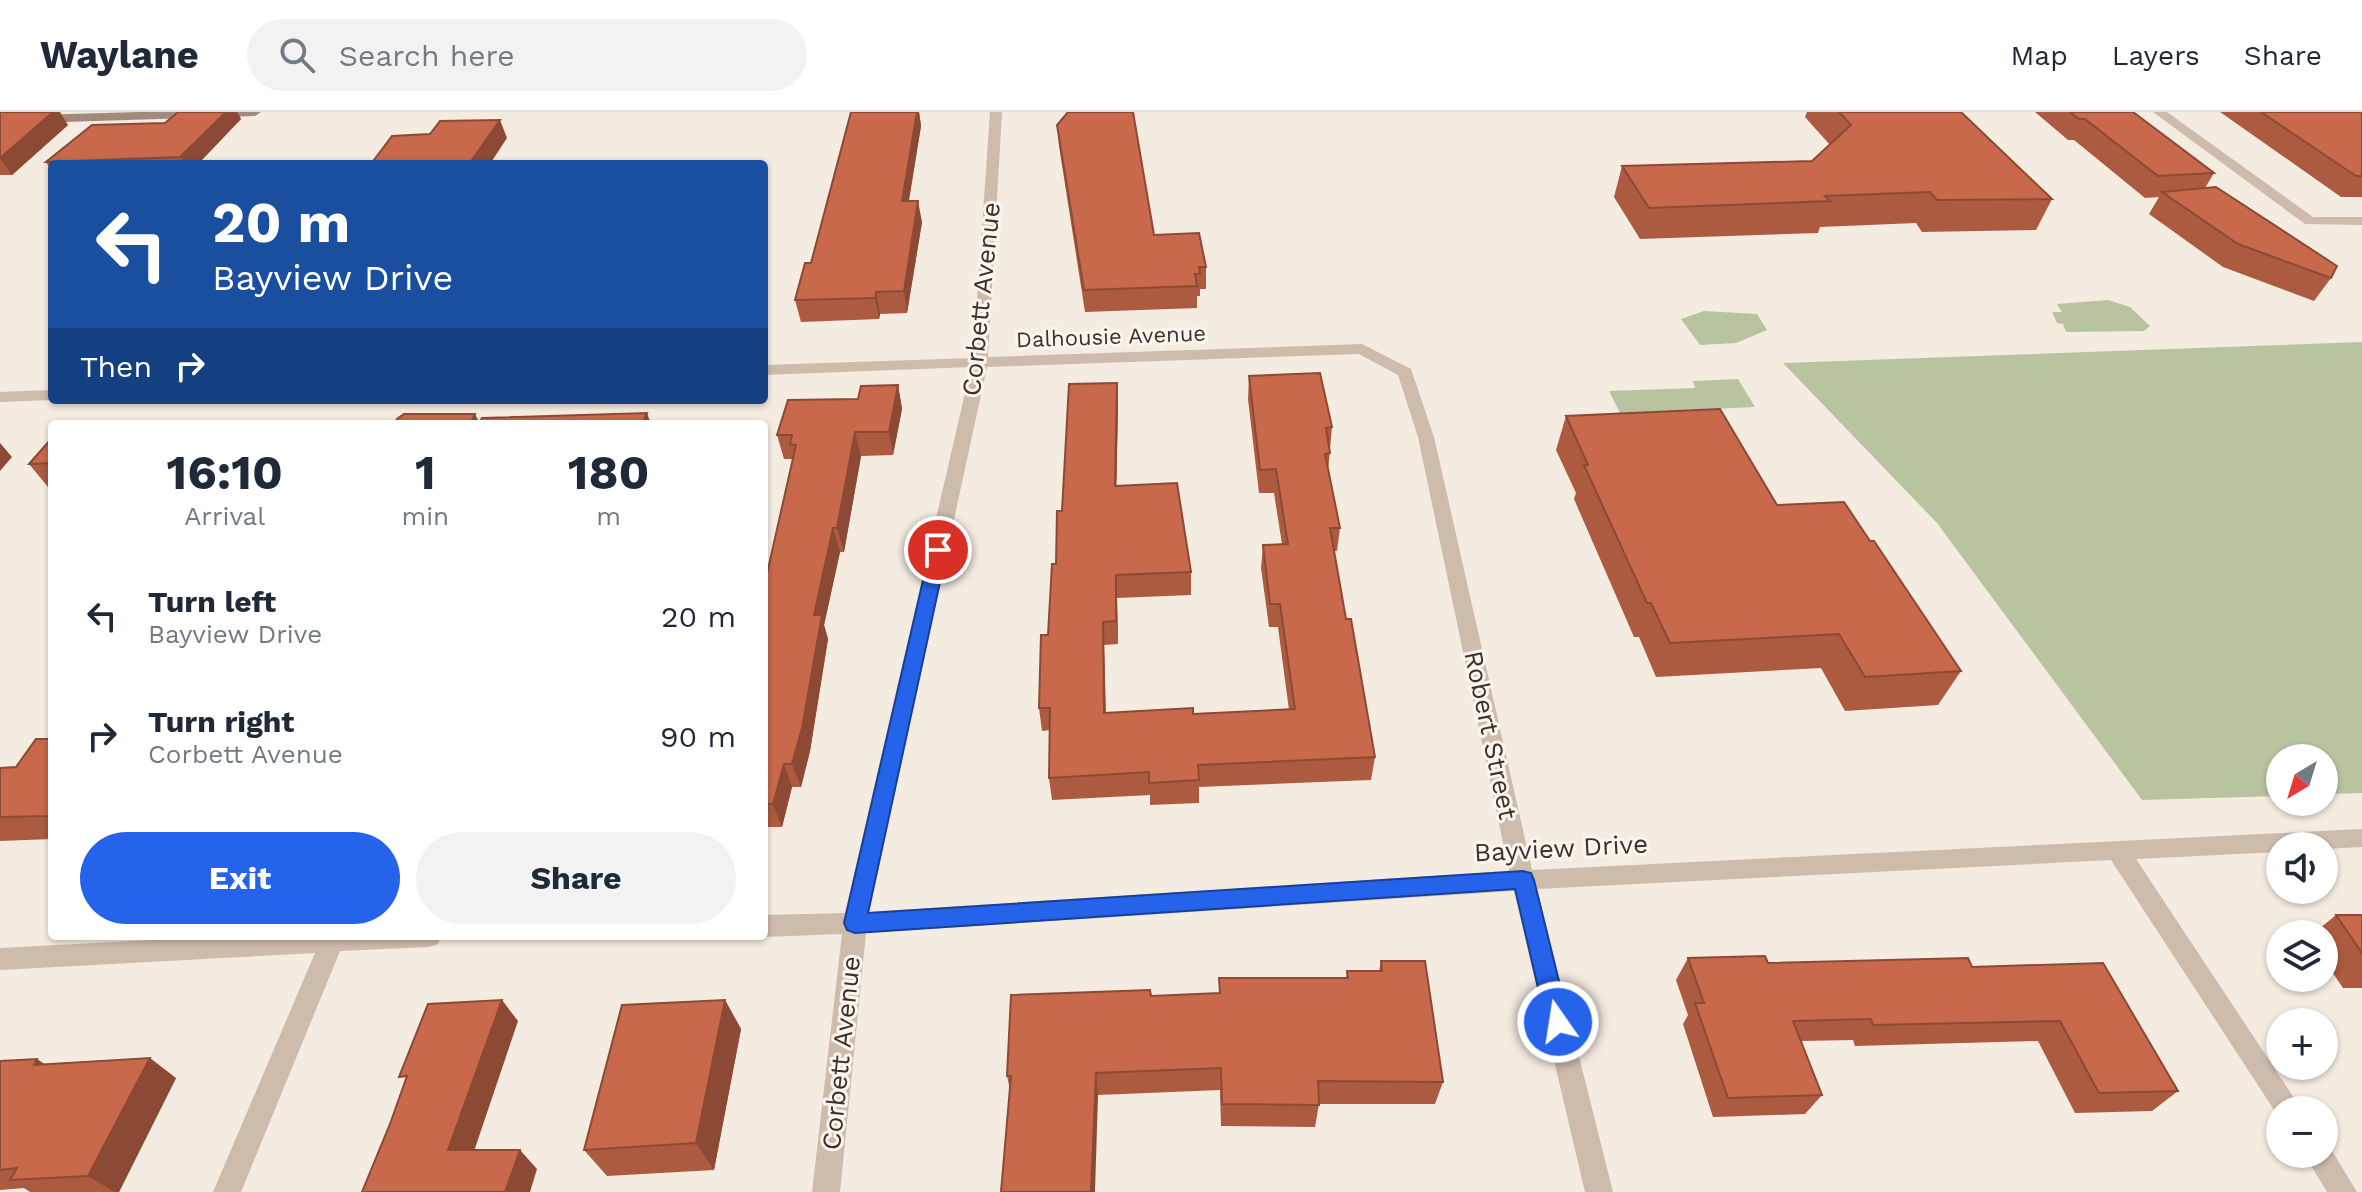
<!DOCTYPE html>
<meta charset="utf-8">
<style>
body{margin:0;font-family:"Work Sans",sans-serif;background:#f2f2f3;color:#1f2937;height:100vh;display:flex;flex-direction:column;font-size:30px;white-space:nowrap}
*{box-sizing:border-box;margin:0}
p{font-size:26px;color:#747a83}
.icon{flex:none;width:44px;height:44px;fill:none;stroke:currentColor;stroke-width:2;stroke-linecap:round;stroke-linejoin:round}
.map{position:relative;flex:1;overflow:hidden}
.sheet{position:absolute;left:48px;top:308px;width:720px;height:520px;display:flex;flex-direction:column;background:#fff;border-radius:8px;box-shadow:0 2px 6px #0004}
.sheet>*{flex:none}
.banner{position:absolute;left:48px;top:48px;width:720px;height:244px;border-radius:8px;box-shadow:0 2px 6px #0004;background:#1a4fa0;color:#fff;overflow:hidden}
.needle{width:52px;rotate:218deg}
.fabs{position:absolute;left:2266px;top:632px;display:grid;gap:16px}
.fabs a{display:grid;place-items:center;width:72px;height:72px;border-radius:50%;background:#fff;box-shadow:0 2px 6px #0004;font-size:40px}
.pin{position:absolute;display:grid;place-items:center;width:68px;height:68px;color:#fff;margin:-34px;border:4px solid #fff;border-radius:50%;box-shadow:0 2px 8px #0007}
.me{position:absolute;width:88px;margin:-44px;rotate:347deg;stroke-linejoin:round;filter:drop-shadow(0 0 6px #0008)}
.turn{display:flex;align-items:center;gap:28px;height:168px;padding:0 32px;font-size:36px}
.turn .icon{width:104px;height:104px;stroke-width:2.5}
.turn b{display:block;font-size:56px;line-height:68px}
.then{display:flex;align-items:center;height:76px;padding:0 32px;background:#0003;gap:16px;font-size:30px}
.eta{display:flex;justify-content:space-evenly;align-items:center;height:136px;text-align:center}
.eta b{font-size:48px;font-weight:700;line-height:56px}
.primary-button{display:flex;gap:16px;margin-top:auto;padding:16px 32px}
.primary-button a{flex:1;height:92px;border-radius:48px;background:#2563eb;color:#fff;font-size:32px;font-weight:700;line-height:92px;text-align:center}
.primary-button a+a{background:#f2f2f3;color:#1f2937}
ul{padding:0;list-style:none}
li{display:flex;align-items:center;gap:24px;height:120px;padding:0 32px}
li div{flex:1}
li b{display:block;font-size:30px}
li em{font-style:normal}
header{display:flex;align-items:center;gap:48px;box-sizing:border-box;height:112px;padding:0 40px;background:#fff;border-bottom:2px solid #e0e1e3}
header strong{font-size:38px}
nav{display:flex;gap:44px;margin-inline-start:auto;font-size:28px}
.search{width:560px;height:72px;background:#f2f2f3;display:flex;align-items:center;gap:20px;box-sizing:border-box;padding:0 28px;border-radius:44px;color:#747a83;font-size:30px}
.map>svg:first-child{display:block}
</style>
<header>
<strong>Waylane</strong>
<div class="search"><svg class="icon" aria-label="search" viewBox="0 0 24 24"><circle cx="10" cy="10" r="6"/><path d="M15 15l6 6"/></svg>Search here</div>
<nav><a>Map</a><a>Layers</a><a>Share</a></nav>
</header>
<div class="map">
<svg width="2362" height="1080" viewBox="0 0 2362 1080">
<rect width="100%" height="100%" fill="#f4ebe1"/>
<path fill="#b8c4a0" d="M2108,188L2130,195L2150,214L2144,219L2066,220L2063,212L2057,211L2052,200H2062L2057,192Z
M1704,199L1757,202L1767,218L1736,231L1700,233L1681,207Z
M2362,230V681L2324,682V646H2280V684L2142,688L1937,411L1783,251Z
M1738,267L1755,295L1714,297L1626,313L1609,279L1695,276L1693,269Z"/>
<g fill="none" stroke-linecap="round" stroke-linejoin="round">
<path fill="#cdbbac" fill-rule="evenodd" d="M990,0H1002L988,245L1362,232L1411,257L1434,325L1532,758L2362,717V735L2324,737V734H2280V740L2136,747L2302,998H2280V1007L2111,748L1537,777L1613,1080H1585L1514,779L866,821L840,1080H812L842,822L764,825V803L845,801L971,255L764,263V253L973,246ZM1359,242L1398,263L1418,325L1509,759L869,800L987,255Z
M2153,0H2167L2313,105H2362V113L2305,112Z
M52,278V288L0,290V280Z
M228,824H441L438,832L429,835L340,839L241,1080H213L315,841L0,858V836Z
M2324,1031L2328,1032L2357,1080H2327L2304,1042H2324Z"/>
<path fill="#a18a7d" fill-rule="evenodd" d="M139,0H261L255,4L0,12V4Z"/>
</g>
<path fill="#ac5a40" d="M0,0L68,13L12,63H0Z
M178,0H237L241,7L198,52H52V59L46,50L165,11Z
M851,0H919L921,14L909,89L922,110L907,201L880,202L879,207L801,210L795,188L811,151Z
M1807,0H1961L2052,87L2036,118L1922,120L1916,111L1820,115L1818,121L1640,127L1614,85L1622,54L1812,49L1830,33L1805,5Z
M2035,0H2133L2214,61L2205,76L2331,166L2314,189L2223,155L2149,102L2159,85L2145,86L2074,28H2068Z
M2220,0H2362V85H2341Z
M1057,13L1154,123L1206,155V177H1200V184H1197V196L1085,200L1059,34Z
M1249,264L1332,315L1328,359L1340,416L1337,439H1334L1346,507L1375,645L1371,668L1199,675V691L1150,693V683L1052,688L1049,666L1050,618L1042,619L1039,596L1062,399L1117,271L1118,294L1116,374L1191,460V483L1117,486L1118,532L1104,533L1106,601L1193,602L1289,598L1278,515H1269L1261,456L1263,433L1282,432L1274,381H1259L1248,287Z
M898,273L902,297L893,343L861,344L844,440H840L824,513L828,527L810,639L801,675H792L782,715H764V475L793,347H784L777,323L858,287Z
M1566,304L1777,393L1870,429L1961,559L1938,593L1845,599L1821,556L1656,565L1639,525H1634L1574,387L1576,381L1556,338Z
M52,326V375H48L29,352Z
M52,627V727L0,729V656L16,655Z
M2336,803H2362V876H2343L2324,848V822H2313Z
M1688,846L1768,851L1972,855L2178,979L2152,999L2075,1001L2038,929L1855,934L1853,928L1801,929L1822,983L1805,1002L1713,1005L1683,912L1688,903L1676,868Z
M1381,849L1443,970L1435,992H1319L1315,1015L1221,1014L1220,978L1098,983L1010,978L1007,964L1151,884L1219,881V866H1346L1347,859H1379Z
M725,888L741,917L714,1058L607,1064L584,1038Z
M0,949L45,952L176,966L119,1080H30L24,1076L0,1078Z"/>
<path fill="#8c4a34" d="M53,0H60L68,13L12,63L0,46Z
M226,0H237L241,7L198,52H184L180,45Z
M917,0H919L921,14L905,110L902,89Z
M500,8L507,26L490,52H469Z
M918,89L922,110L907,201L904,179Z
M876,180L880,202L879,207L875,186Z
M1117,271L1118,294L1116,397L1115,374Z
M898,273L902,297L893,343L889,320Z
M647,301L651,312H642Z
M475,302L480,312H470Z
M855,320L861,344L844,440L837,416Z
M0,331L12,345L0,359Z
M833,416L840,440L824,513L828,527L810,639L801,675L792,652L814,503Z
M1116,463L1117,486L1118,532L1116,509Z
M1103,510L1104,533L1106,624L1104,601Z
M784,652L792,675L782,715L773,692Z
M502,888L518,909L468,1057L448,1038Z
M725,888L741,917L714,1058L696,1031Z
M150,946L176,966L119,1080H114L88,1064Z
M37,947L67,967L34,953Z
M1096,961L1098,983L1095,1080H1091Z
M520,1038L537,1057L530,1080H505Z"/>
<path fill="#c8694b" stroke="#8c4a34" stroke-width="2" d="M0,0H53L0,46Z
M178,0H226L180,45L46,50L92,13L165,11Z
M851,0H917L902,89H918L904,179L876,180L875,186L795,188L805,151H811Z
M1068,0H1133L1154,123L1199,121L1206,155H1199L1200,162H1195L1197,174L1084,178L1057,13Z
M1839,0H1961L2052,87L1937,88L1930,80L1825,84L1830,89L1649,96L1622,54L1812,49L1851,13Z
M2070,0H2133L2214,61L2158,64L2085,7H2079Z
M2261,0H2362V64H2356Z
M500,8L469,52H371L392,24L430,22L440,9Z
M2216,75L2337,154L2331,166L2238,132L2162,80Z
M1320,261L1332,315L1326,316L1330,341L1325,342L1340,416H1330L1346,507H1351L1375,645L1198,653L1199,668L1149,671V660L1049,666L1050,596H1039L1041,523H1048L1052,452H1056L1057,399H1062L1069,272L1117,271L1115,374L1177,371L1191,460L1116,463V509L1103,510L1104,601L1193,596V602L1295,597L1280,492H1270L1263,433L1288,432L1276,357L1260,358L1249,264Z
M898,273L889,320H855L837,416H833L814,503H822L802,616L792,652H784L773,692H764V475L796,333L790,332L792,323H777L788,288L858,287L861,274Z
M1720,297L1777,393L1844,390L1870,429H1874L1961,559L1865,565L1839,522L1670,531L1651,491H1647L1584,353H1588L1566,304Z
M647,301L642,312H479L482,306Z
M404,302H475L470,312H395L397,307Z
M52,326V351L29,352Z
M36,627H52V704L0,705V656L16,655Z
M2336,803H2362V841Z
M1765,844L1768,851L1968,846L1972,855L2103,851L2178,979L2099,981L2060,909L1873,913L1871,907L1793,909L1822,983L1728,986L1695,891H1704L1688,846Z
M1381,849H1425L1443,970L1318,969L1319,993L1222,992L1221,956L1096,961L1091,1080H1001L1011,964H1007L1011,883L1150,878L1151,884L1220,881L1219,866H1348L1347,859H1382Z
M502,888L448,1038H520L505,1080H362L390,1012L407,964L399,965L428,892Z
M725,888L696,1031L584,1038L622,893Z
M150,946L88,1064L10,1068L17,1056L0,1058V949L37,947L34,953Z"/>
<path fill="#2563eb" stroke="#184099" stroke-width="2" d="M938,432L947,438L868,801L1523,759L1531,761L1534,768L1569,910L1566,917L1558,921L1549,917L1546,910L1515,777L855,821L847,818L844,811L930,438Z"/>
<g text-anchor="middle" stroke-width="6" stroke-linejoin="round" paint-order="stroke">
<g font-size="22" fill="#3b302b" stroke="#fbf5ee">
<text transform="translate(1111 224) rotate(-2)" y="8">Dalhousie Avenue</text>
</g>
<g font-size="26" fill="#3b302b" stroke="#fbf5ee">
<text transform="translate(981 187) rotate(-84)" y="9">Corbett Avenue</text>
<text transform="translate(1491 623) rotate(78)" y="9">Robert Street</text>
<text transform="translate(1561 736) rotate(-3)" y="9">Bayview Drive</text>
<text transform="translate(841 941) rotate(-84)" y="9">Corbett Avenue</text>
</g>
</g>
</svg>
<div class="fabs">
<a><svg class="needle" viewBox="-14 -14 28 28"><path d="M0-13l5 13h-10z" fill="#e53935"/><path d="M0 13l5-13h-10z" fill="#747a83"/></svg></a>
<a><svg class="icon" aria-label="sound" viewBox="0 0 24 24"><path d="M4 9h4l5-4v14l-5-4H4zM17 9q2 3 0 6"/></svg></a>
<a><svg class="icon" aria-label="layers" viewBox="0 0 24 24"><path d="M12 4l9 5-9 5-9-5zM3 14l9 5 9-5"/></svg></a>
<a>+</a>
<a>−</a>
</div>
<div class="pin" style="left:938px;top:438px;background:#d93025"><svg class="icon" aria-label="arrive" viewBox="0 0 24 24"><path d="M6 21V4h12l-3 4 3 4H6"/></svg></div>
<svg class="me" style="left:1558px;top:910px" viewBox="-20 -20 40 40"><circle r="17" fill="#2563eb" stroke="#fff" stroke-width="3"/><path d="M0-11L8 9 0 5-8 9z" fill="#fff"/></svg>
<div class="banner">
<div class="turn"><svg class="icon" aria-label="left" viewBox="0 0 24 24"><path d="M17 20v-9H6M10 6l-5 5 5 5"/></svg><div><b>20 m</b>Bayview Drive</div></div>
<div class="then">Then<svg class="icon" aria-label="right" viewBox="0 0 24 24"><path d="M7 20v-9h11M14 6l5 5-5 5"/></svg></div>
</div>
<section class="sheet">
<div class="eta">
<div><b>16:10</b><p>Arrival</p></div>
<div><b>1</b><p>min</p></div>
<div><b>180</b><p>m</p></div>
</div>
<ul>
<li><svg class="icon" aria-label="left" viewBox="0 0 24 24"><path d="M17 20v-9H6M10 6l-5 5 5 5"/></svg><div><b>Turn left</b><p>Bayview Drive</p></div><em>20 m</em></li>
<li><svg class="icon" aria-label="right" viewBox="0 0 24 24"><path d="M7 20v-9h11M14 6l5 5-5 5"/></svg><div><b>Turn right</b><p>Corbett Avenue</p></div><em>90 m</em></li>
</ul>
<div class="primary-button"><a>Exit</a><a>Share</a></div>
</section>
</div>
